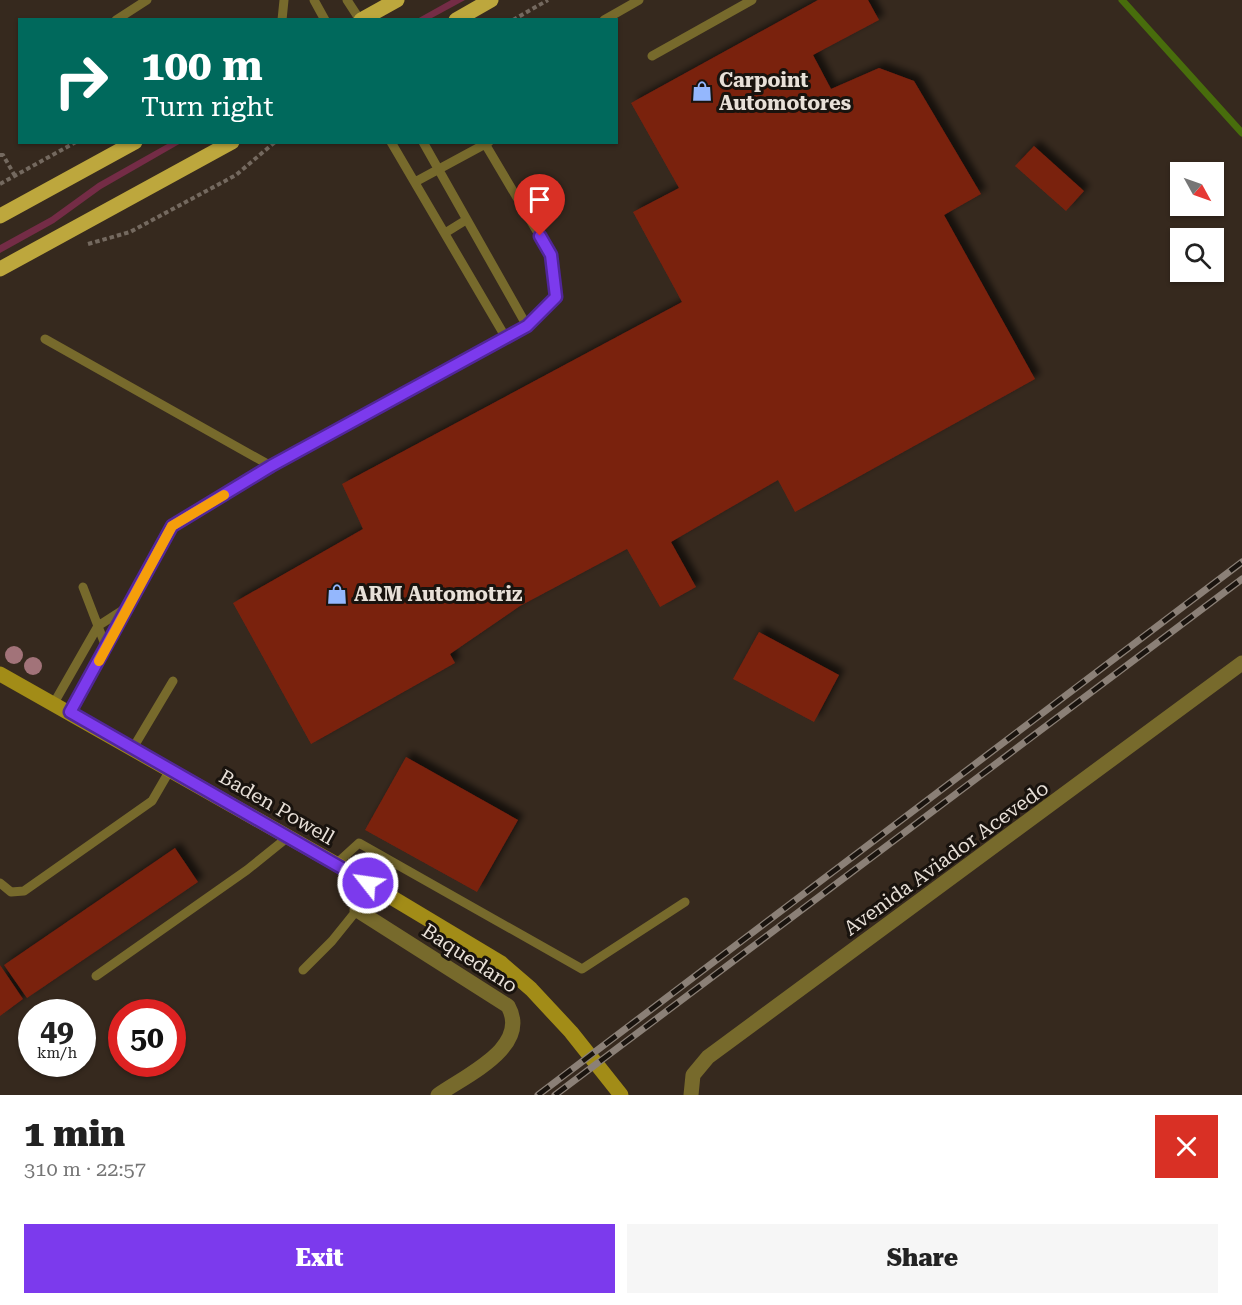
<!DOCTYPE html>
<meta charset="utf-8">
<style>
body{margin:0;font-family:"Roboto Serif",serif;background:#f6f6f6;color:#222;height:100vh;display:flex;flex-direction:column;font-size:22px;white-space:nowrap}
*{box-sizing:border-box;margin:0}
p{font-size:20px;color:#767676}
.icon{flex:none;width:33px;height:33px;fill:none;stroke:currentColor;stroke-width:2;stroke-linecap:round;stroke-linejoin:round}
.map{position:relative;height:1095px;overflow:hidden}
.details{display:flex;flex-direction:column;background:#fff;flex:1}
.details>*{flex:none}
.top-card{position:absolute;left:18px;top:18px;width:600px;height:126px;border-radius:0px;box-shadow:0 2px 4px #0004;background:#00695c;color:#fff;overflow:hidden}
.needle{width:39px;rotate:130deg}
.fabs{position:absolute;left:1170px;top:162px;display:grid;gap:12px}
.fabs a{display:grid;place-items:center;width:54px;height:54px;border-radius:0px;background:#fff;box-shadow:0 2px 4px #0004;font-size:30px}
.speed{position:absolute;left:18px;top:999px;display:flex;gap:12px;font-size:30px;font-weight:700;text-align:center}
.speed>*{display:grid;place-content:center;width:78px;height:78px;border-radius:50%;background:#fff;box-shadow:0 2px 4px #0004;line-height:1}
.speed small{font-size:15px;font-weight:400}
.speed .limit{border:9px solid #d22;background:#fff;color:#111}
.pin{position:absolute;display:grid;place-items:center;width:51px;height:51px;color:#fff;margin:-62px -26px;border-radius:50% 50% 50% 0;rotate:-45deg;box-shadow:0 0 6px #0007}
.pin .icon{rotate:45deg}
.me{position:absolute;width:66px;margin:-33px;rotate:300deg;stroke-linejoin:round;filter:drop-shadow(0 0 4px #0008)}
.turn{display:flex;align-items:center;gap:21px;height:126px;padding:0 24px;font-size:27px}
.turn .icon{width:78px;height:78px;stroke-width:2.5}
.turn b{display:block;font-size:42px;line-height:51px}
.round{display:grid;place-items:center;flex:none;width:63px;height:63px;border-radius:0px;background:#f6f6f6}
.summary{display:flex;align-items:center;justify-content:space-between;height:102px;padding:0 24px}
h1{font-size:36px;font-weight:800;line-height:45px}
.button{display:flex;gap:12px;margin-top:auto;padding:12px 24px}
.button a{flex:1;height:69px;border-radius:0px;background:#7c3aed;color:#fff;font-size:24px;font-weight:800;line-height:69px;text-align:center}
.button a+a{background:#f6f6f6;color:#222}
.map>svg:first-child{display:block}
</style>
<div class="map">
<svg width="1242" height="1095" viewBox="0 0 1242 1095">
<defs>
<filter id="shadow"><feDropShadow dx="5.5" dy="-5.5" stdDeviation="3" flood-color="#0009"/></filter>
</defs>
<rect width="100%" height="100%" fill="#36291e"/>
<path fill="#742c46" d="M451,0H465L430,19H417Z
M169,143H181L101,189L54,223L0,253V245L51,217L98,183Z"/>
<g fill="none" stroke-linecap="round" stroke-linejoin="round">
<path stroke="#486d0c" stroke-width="7" d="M1122,0L1242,133"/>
</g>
<path fill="#7a2110" filter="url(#shadow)" d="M818,0H868L879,20L813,55L831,89L879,68L914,81L981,194L944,215L1035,379L795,512L778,480L671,542L696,587L660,607L627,549L520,606L450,654L455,663L311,744L233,603L363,529L342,484L682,302L633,212L679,188L631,103Z
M1034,146L1084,191L1066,211L1015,166Z
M759,632L839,675L814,722L733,679Z
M406,757L518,820L477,892L365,830Z
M175,848L198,882L27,998L4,965Z
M0,965L23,999L0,1016Z"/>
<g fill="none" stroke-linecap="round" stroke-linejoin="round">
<path stroke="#74695f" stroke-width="4" stroke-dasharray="4.5 3" stroke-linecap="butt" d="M513,20L548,0
M0,155H3L15,176
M0,184L76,142
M88,244L130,232L236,175L275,142"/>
<path stroke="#776a2c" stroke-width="9" d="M314,0L325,20
M347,0L360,20
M116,20L147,0
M282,20L284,0
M604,20L639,0
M652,56L752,0
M391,142L506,338
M423,142L527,326
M415,182L489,142
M445,233L466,220
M45,339L271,466
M83,587L106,647
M54,703L98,626L126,608
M70,712L173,526L271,466L527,326L556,297L551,255L484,142
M133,748L173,681
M336,864L359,843L582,969L685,902
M0,883L11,892L24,891L152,801L170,770
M303,970L332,941L357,910
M96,976L247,870L288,837"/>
<path stroke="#776a2c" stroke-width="15" d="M368,883L357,910L508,1006C531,1047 466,1075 438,1095
M691,1095L693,1075L708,1057L1242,663"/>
<path stroke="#a28c17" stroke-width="15" d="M0,674L336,864L501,963L531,989L571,1032L621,1095"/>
<path stroke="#bda73d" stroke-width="15" d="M361,20L397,0
M456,20L491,0
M0,216L135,142
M0,269L232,142"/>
<g stroke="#8b8077" stroke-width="7">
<path id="rail" d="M538,1095L1242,562
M555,1095L1242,579"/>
</g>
<use href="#rail" stroke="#19130e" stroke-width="4.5" stroke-dasharray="14" stroke-linecap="butt"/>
</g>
<g fill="#a27379">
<circle cx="14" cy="655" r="9"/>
<circle cx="33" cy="666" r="9"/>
</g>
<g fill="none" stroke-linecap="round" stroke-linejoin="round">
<g stroke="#51269a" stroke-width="15">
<path id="route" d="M368,883L70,712L172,526L271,466L527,326L556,297L551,255L540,236"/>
</g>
<use href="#route" stroke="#7c3aed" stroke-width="10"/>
<path stroke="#f59e0b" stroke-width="10" d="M99,661L172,526L224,495"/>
</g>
<defs>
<g id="shop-bare" transform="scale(1.62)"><path d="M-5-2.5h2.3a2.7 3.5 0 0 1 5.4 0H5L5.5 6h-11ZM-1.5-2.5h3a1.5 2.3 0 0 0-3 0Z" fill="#94b7fd" stroke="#19130e" stroke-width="2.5" paint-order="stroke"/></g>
</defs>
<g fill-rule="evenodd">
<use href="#shop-bare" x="702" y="91"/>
<use href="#shop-bare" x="337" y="594"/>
</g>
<g text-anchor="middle" stroke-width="6" stroke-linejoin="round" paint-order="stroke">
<g font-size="20" font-weight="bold" fill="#e8e0d8" stroke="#19130e" text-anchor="start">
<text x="719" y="87">Carpoint<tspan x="719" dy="23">Automotores</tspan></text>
<text x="354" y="601">ARM Automotriz</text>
</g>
<g font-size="20" fill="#e8e0d8" stroke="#19130e">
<text transform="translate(277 807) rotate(30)" y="7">Baden Powell</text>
<text transform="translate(946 858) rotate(-36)" y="7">Avenida Aviador Acevedo</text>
<text transform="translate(470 958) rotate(33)" y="7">Baquedano</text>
</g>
</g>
</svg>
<div class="fabs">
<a><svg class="needle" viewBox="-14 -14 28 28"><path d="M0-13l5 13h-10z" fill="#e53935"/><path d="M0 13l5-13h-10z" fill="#767676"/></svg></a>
<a><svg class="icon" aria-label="search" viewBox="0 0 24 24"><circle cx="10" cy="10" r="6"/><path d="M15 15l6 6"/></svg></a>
</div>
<div class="speed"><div>49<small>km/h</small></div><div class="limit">50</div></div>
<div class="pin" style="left:540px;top:236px;background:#d93025"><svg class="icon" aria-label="arrive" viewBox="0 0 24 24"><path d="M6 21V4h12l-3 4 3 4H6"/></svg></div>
<svg class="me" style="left:368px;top:883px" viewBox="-20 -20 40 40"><circle r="17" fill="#7c3aed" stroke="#fff" stroke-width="3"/><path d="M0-11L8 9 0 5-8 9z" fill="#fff"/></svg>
<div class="top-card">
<div class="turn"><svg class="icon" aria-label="right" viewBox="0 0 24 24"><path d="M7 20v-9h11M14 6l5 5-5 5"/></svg><div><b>100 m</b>Turn right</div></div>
</div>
</div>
<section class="details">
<div class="summary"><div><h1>1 min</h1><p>310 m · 22:57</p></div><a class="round" style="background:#d93025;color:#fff"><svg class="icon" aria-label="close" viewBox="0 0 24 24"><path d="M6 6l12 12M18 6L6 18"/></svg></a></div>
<div class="button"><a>Exit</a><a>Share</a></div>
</section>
